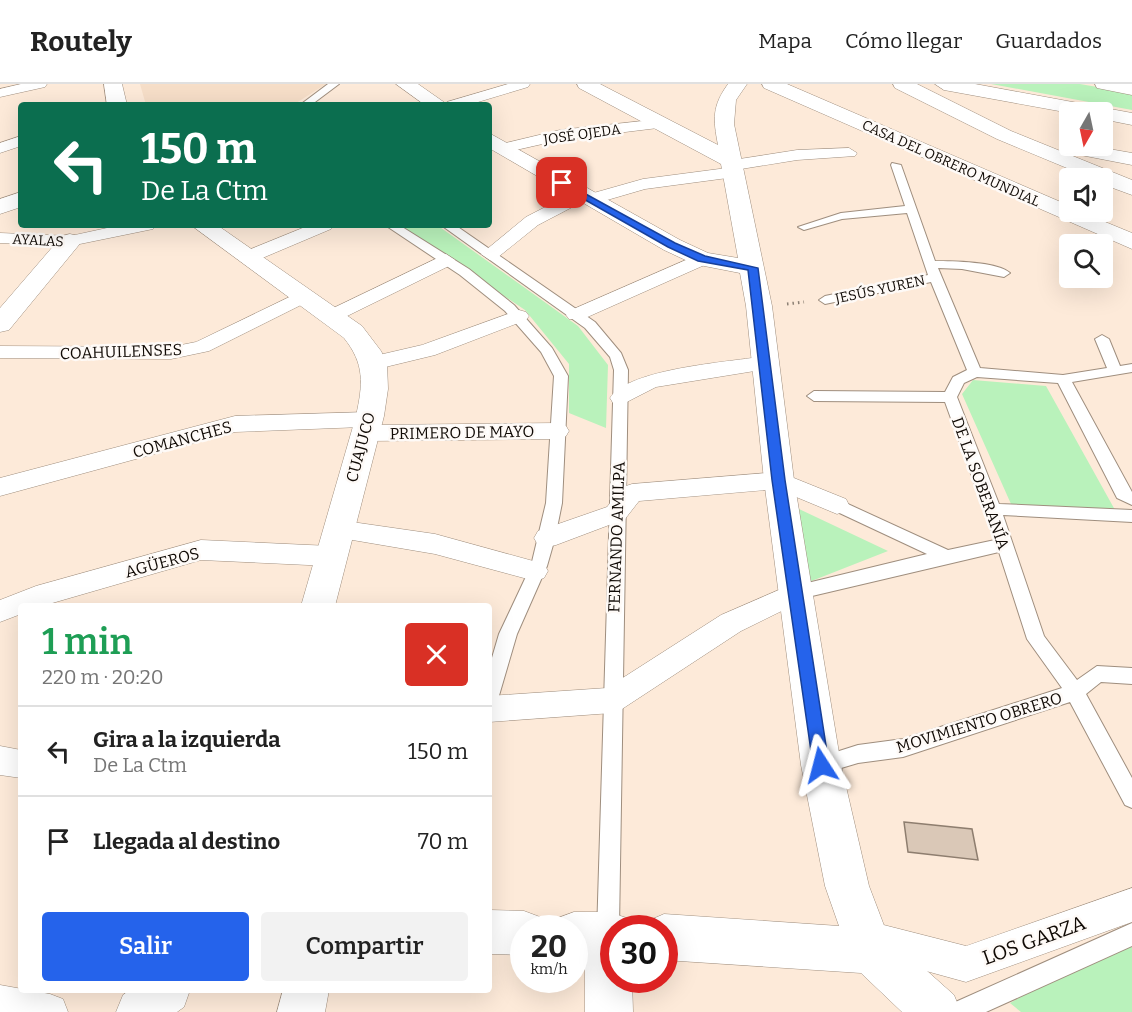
<!DOCTYPE html>
<html lang="es">
<meta charset="utf-8">
<style>
body{margin:0;font-family:Bitter,serif;background:#f2f2f2;color:#222;height:100vh;display:flex;flex-direction:column;font-size:22px;white-space:nowrap}
*{box-sizing:border-box;margin:0}
p{font-size:20px;color:#767676}
.icon{flex:none;width:33px;height:33px;fill:none;stroke:currentColor;stroke-width:2;stroke-linecap:round;stroke-linejoin:round}
.map{position:relative;flex:1;overflow:hidden}
.side{position:absolute;left:18px;top:519px;width:474px;height:390px;display:flex;flex-direction:column;background:#fff;border-radius:6px;box-shadow:0 6px 24px #0002}
.side>*{flex:none}
.guide{position:absolute;left:18px;top:18px;width:474px;height:126px;border-radius:6px;box-shadow:0 6px 24px #0002;background:#0b6e4f;color:#fff;overflow:hidden}
.needle{width:39px;rotate:189deg}
.tools{position:absolute;left:1059px;top:18px;display:grid;gap:12px}
.tools a{display:grid;place-items:center;width:54px;height:54px;border-radius:6px;background:#fff;box-shadow:0 6px 24px #0002;font-size:30px}
.speed{position:absolute;left:510px;top:831px;display:flex;gap:12px;font-size:30px;font-weight:700;text-align:center}
.speed>*{display:grid;place-content:center;width:78px;height:78px;border-radius:50%;background:#fff;box-shadow:0 6px 24px #0002;line-height:1}
.speed small{font-size:15px;font-weight:400}
.speed .limit{border:9px solid #d22;background:#fff;color:#111}
.pin{position:absolute;display:grid;place-items:center;width:51px;height:51px;color:#fff;margin:-26px;border-radius:12px;box-shadow:0 3px 9px #0006}
.me{position:absolute;width:66px;margin:-33px;rotate:351deg;stroke-linejoin:round;filter:drop-shadow(0 0 4px #0008)}
.turn{display:flex;align-items:center;gap:21px;height:126px;padding:0 24px;font-size:27px}
.turn .icon{width:78px;height:78px;stroke-width:2.5}
.turn b{display:block;font-size:42px;line-height:51px}
.round{display:grid;place-items:center;flex:none;width:63px;height:63px;border-radius:6px;background:#f2f2f2}
.head{display:flex;align-items:center;justify-content:space-between;height:102px;padding:0 24px}
h1{font-size:36px;font-weight:600;line-height:45px;color:#1e9e55}
.button{display:flex;gap:12px;margin-top:auto;padding:12px 24px}
.button a{flex:1;height:69px;border-radius:6px;background:#2563eb;color:#fff;font-size:24px;font-weight:600;line-height:69px;text-align:center}
.button a+a{background:#f2f2f2;color:#222}
ul{padding:0;list-style:none}
li{display:flex;align-items:center;gap:18px;height:90px;padding:0 24px;border-top:2px solid #e0e0e0}
li div{flex:1}
li b{display:block;font-size:22px}
li em{font-style:normal}
header{display:flex;align-items:center;gap:36px;box-sizing:border-box;height:84px;padding:0 30px;background:#fff;border-bottom:2px solid #e0e0e0}
header strong{font-size:28px}
nav{display:flex;gap:33px;margin-inline-start:auto;font-size:21px}
.map>svg:first-child{display:block}
</style>
<header>
<strong>Routely</strong>
<nav><a>Mapa</a><a>Cómo llegar</a><a>Guardados</a></nav>
</header>
<div class="map">
<svg width="1132" height="928" viewBox="0 0 1132 928">
<rect width="100%" height="100%" fill="#fdead9"/>
<path fill="#f6dec8" d="M140,0H326L293,21H146Z"/>
<path fill="#b9f2bb" d="M991,0H1080L1132,9V26Z
M398,141H437L578,242L608,281L606,344L569,329V280L525,226Z
M973,296L1046,302L1115,426L1011,420L962,310Z
M799,425L888,467L809,498Z
M1132,849V928H1021L1010,919Z"/>
<path fill="#dac8b7" stroke="#8e7e6f" stroke-width="1.5" d="M904,738L972,745L978,776L908,768Z"/>
<g fill="none" stroke-linecap="round" stroke-linejoin="round">
<g stroke="#9f8e7e" stroke-width="2">
<path id="service" d="M328,0H339L311,21H300Z
M892,79L901,81L935,177C953,177 998,178 1010,189L1004,193L962,185L938,184L980,284L1063,291L1107,284L1095,255L1102,251L1109,255L1120,282L1132,280V288L1072,298L1132,408V421L1117,414L1058,299L977,293L964,299L957,313L999,420L1132,426V438L1003,431L1044,552L1077,596L1097,582L1132,584V600L1101,598L1086,610L1132,694V724L1125,721L1070,618L903,673L858,679L821,690L814,687L811,681L814,675L858,661L903,655L1062,604L1027,555L999,468L795,516L789,514L786,509L789,504L795,502L927,470L831,425L829,421L831,417L837,415L948,466L995,456L945,318L814,317L807,312L814,307L945,308L953,293L967,286L931,198L825,220L819,216L825,212L928,191L907,129L842,135L804,146L798,143L841,129L905,122L891,81Z
M385,141H399L469,185L514,221L552,264L568,292L562,419L555,454L547,482L517,550L498,615L496,621L489,623V584L499,550L531,482L546,419L554,292L541,268L505,227L460,191Z
M441,141H455L595,238L621,269L628,286L619,844H614V859L608,861L600,858L597,850L614,286L610,273L585,244Z
M1132,839V862L986,928H947L951,920Z"/>
</g>
<g stroke="#9f8e7e" stroke-width="1">
<path id="pedestrian" d="M21,0H47L45,3L0,13V5Z
M508,0H530L528,3L468,21H445L447,18Z
M661,35L666,37L669,40L666,43L560,56L503,69L495,64L497,61L560,46Z
M21,52V62L0,69V59Z
M849,64L857,69L855,72L797,76L741,85L743,88L741,91L735,93L645,105L590,121L582,118L538,141L497,174L490,176L481,170L526,133L576,107L582,106L590,110L643,95L727,84L725,81L727,78L733,76L797,66Z
M121,141H156L153,145L70,162L0,159V149L70,152Z
M310,141H334L331,145L253,178L246,180L237,174L239,170Z
M702,169L711,175L709,179L583,235H569L566,231L569,227Z
M446,170L455,176L453,180L337,237H323L320,233L323,229Z
M302,207L309,209L312,213L309,217L209,267L171,275L0,274V262L171,263L196,258Z
M519,226L526,228L529,232L526,236L435,271L373,286L366,284L362,279L366,274L422,261Z
M766,272L773,274L777,279L773,284L656,303L621,321L613,319L610,314C629,284 731,278 766,272Z
M369,328L377,330L380,335L373,341L558,339L566,342L569,347L566,352L558,355L367,357L359,354L356,349L362,343L235,348L0,412V394L235,332Z
M779,388L846,415L849,421L846,427L837,430L777,405L639,417L625,435L556,461L547,463L538,461L534,454L538,447L607,423L623,403L632,400Z
M338,436L435,450L544,480L548,487L544,494L535,497L435,470L329,452L325,445L329,438Z
M201,456L330,462L339,465L343,472L339,479L330,482L201,476L42,522H21V530L0,538V516L36,502Z
M795,499L804,502L808,509L804,516L741,547L622,625L612,629L489,638V612L607,604L721,531Z
M0,662L21,666V694L0,691Z
M1132,804V838L966,898L868,871L856,866L851,854L856,842L868,837L966,862Z
M0,901L50,910L63,915L68,928H0Z"/>
</g>
<g stroke="#9f8e7e" stroke-width="1">
<path id="minor" d="M104,0H122L127,21H107Z
M396,0H418L448,21H425Z
M577,0H600L718,61C713,35 712,22 728,0H747L736,16L734,40L772,222L794,396L841,681L869,802L888,852L954,911L961,928H902L861,889L664,876V844H645L648,837L664,830L839,842L825,802L801,681L764,396L746,222L740,189L694,180L664,166L489,64V49L680,156L708,169L738,174L721,80L579,4Z
M762,0H787L1070,122V128H1081L1132,149V165L764,4Z
M893,0H917L1011,47L1132,96V111L1102,100V94H1091L997,55L895,4Z
M935,0H975L1132,29V41L1102,35V28L1070,29L944,6Z
M1095,0H1132V11L1097,4Z
M1070,58V62H1092L1132,69V81L1065,68L1062,64Z
M21,108V123L0,130V115Z
M191,141H217L362,242L381,267L387,279L388,305L384,332L335,522H301L356,332C363,300 365,280 344,254Z
M70,150L78,152L82,157L78,162L9,246L0,248V224L62,152Z
M489,826L524,827L540,833L545,844H524V871L489,870Z
M574,828H608L630,835L634,844H614V896H632L633,928H585V873H574V844H554L558,834Z
M130,906H190L184,923L177,928H116L123,911Z
M283,906H329L325,928H277Z"/>
</g>
<path stroke="#8c8074" stroke-width="3" stroke-dasharray="1.5 4" stroke-linecap="butt" d="M787,220L804,218"/>
<use href="#service" fill="#fff" fill-rule="evenodd"/>
<use href="#pedestrian" fill="#fff" fill-rule="evenodd"/>
<use href="#minor" fill="#fff" fill-rule="evenodd"/>
</g>
<path fill="#2563eb" stroke="#184099" stroke-width="1.5" d="M562,97L675,159L705,172L758,184L785,396L829,681L827,686L821,688L815,686L813,681L772,396L748,186L698,177L668,163L559,101V98Z"/>
<g text-anchor="middle" stroke-width="5" stroke-linejoin="round" paint-order="stroke">
<g font-size="14" fill="#100a05" stroke="#fefaf7">
<text transform="translate(582 50) rotate(-8)" y="5">JOSÉ OJEDA</text>
<text transform="translate(951 79) rotate(24)" y="5">CASA DEL OBRERO MUNDIAL</text>
<text transform="translate(38 156) rotate(3)" y="5">AYALAS</text>
<text transform="translate(880 205) rotate(-12)" y="5">JESÚS YUREN</text>
</g>
<g font-size="16" fill="#100a05" stroke="#fefaf7">
<text transform="translate(121 267) rotate(-2)" y="6">COAHUILENSES</text>
<text transform="translate(462 348) rotate(-1)" y="6">PRIMERO DE MAYO</text>
<text transform="translate(182 355) rotate(-15)" y="6">COMANCHES</text>
<text transform="translate(360 363) rotate(-75)" y="6">CUAJUCO</text>
<text transform="translate(981 399) rotate(70)" y="6">DE LA SOBERANÍA</text>
<text transform="translate(616 453) rotate(-88)" y="6">FERNANDO AMILPA</text>
<text transform="translate(162 478) rotate(-15)" y="6">AGÜEROS</text>
<text transform="translate(979 638) rotate(-17)" y="6">MOVIMIENTO OBRERO</text>
</g>
<g font-size="20" fill="#100a05" stroke="#fefaf7">
<text transform="translate(1034 856) rotate(-20)" y="7">LOS GARZA</text>
</g>
</g>
</svg>
<div class="tools">
<a><svg class="needle" viewBox="-14 -14 28 28"><path d="M0-13l5 13h-10z" fill="#e53935"/><path d="M0 13l5-13h-10z" fill="#767676"/></svg></a>
<a><svg class="icon" aria-label="sound" viewBox="0 0 24 24"><path d="M4 9h4l5-4v14l-5-4H4zM17 9q2 3 0 6"/></svg></a>
<a><svg class="icon" aria-label="search" viewBox="0 0 24 24"><circle cx="10" cy="10" r="6"/><path d="M15 15l6 6"/></svg></a>
</div>
<div class="speed"><div>20<small>km/h</small></div><div class="limit">30</div></div>
<div class="pin" style="left:562px;top:99px;background:#d93025"><svg class="icon" aria-label="arrive" viewBox="0 0 24 24"><path d="M6 21V4h12l-3 4 3 4H6"/></svg></div>
<svg class="me" style="left:821px;top:681px" viewBox="-20 -20 40 40"><path d="M0-17L14 15 0 8-14 15z" fill="#2563eb" stroke="#fff" stroke-width="4"/></svg>
<div class="guide">
<div class="turn"><svg class="icon" aria-label="left" viewBox="0 0 24 24"><path d="M17 20v-9H6M10 6l-5 5 5 5"/></svg><div><b>150 m</b>De La Ctm</div></div>
</div>
<section class="side">
<div class="head"><div><h1>1 min</h1><p>220 m · 20:20</p></div><a class="round" style="background:#d93025;color:#fff"><svg class="icon" aria-label="close" viewBox="0 0 24 24"><path d="M6 6l12 12M18 6L6 18"/></svg></a></div>
<ul>
<li><svg class="icon" aria-label="left" viewBox="0 0 24 24"><path d="M17 20v-9H6M10 6l-5 5 5 5"/></svg><div><b>Gira a la izquierda</b><p>De La Ctm</p></div><em>150 m</em></li>
<li><svg class="icon" aria-label="arrive" viewBox="0 0 24 24"><path d="M6 21V4h12l-3 4 3 4H6"/></svg><div><b>Llegada al destino</b></div><em>70 m</em></li>
</ul>
<div class="button"><a>Salir</a><a>Compartir</a></div>
</section>
</div>
